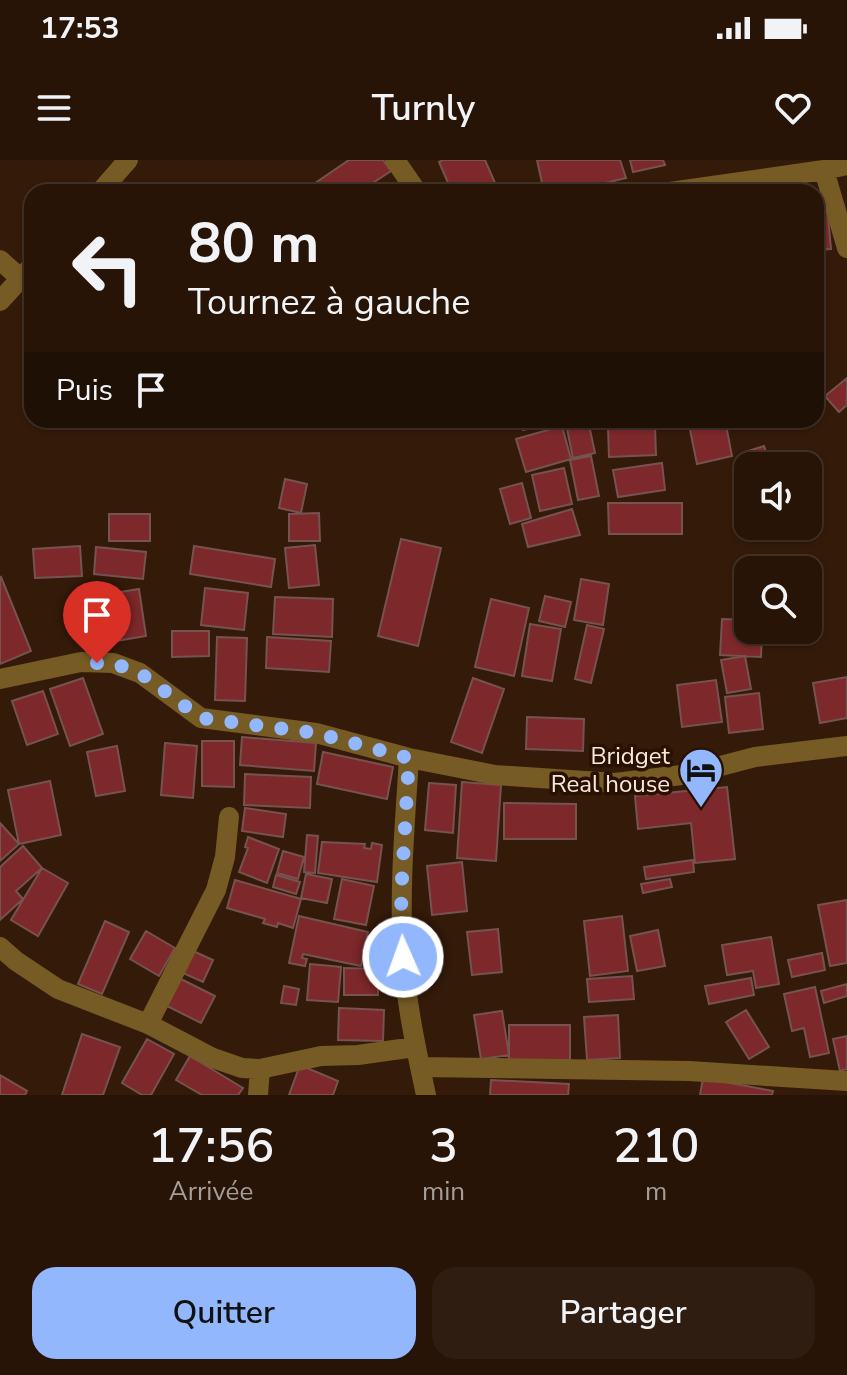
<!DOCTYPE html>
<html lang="fr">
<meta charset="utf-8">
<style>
body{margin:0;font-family:"Nunito Sans",sans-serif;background:#2f1d11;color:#f1f3f6;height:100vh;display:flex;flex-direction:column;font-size:30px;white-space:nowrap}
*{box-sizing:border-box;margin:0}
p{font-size:26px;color:#a49e9b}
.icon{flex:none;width:44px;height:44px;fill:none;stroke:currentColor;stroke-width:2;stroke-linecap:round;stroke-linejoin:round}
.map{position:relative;height:935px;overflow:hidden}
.drawer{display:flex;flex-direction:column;background:#271407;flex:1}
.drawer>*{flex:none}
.guide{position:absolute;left:24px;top:24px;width:800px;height:244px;border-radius:24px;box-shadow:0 2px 6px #0004,0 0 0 2px #433328;background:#271407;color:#f1f3f6;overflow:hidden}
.buttons{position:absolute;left:734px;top:292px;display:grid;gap:16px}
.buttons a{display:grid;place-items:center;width:88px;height:88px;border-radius:16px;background:#271407;box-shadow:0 2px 6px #0004,0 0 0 2px #433328;font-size:40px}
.pin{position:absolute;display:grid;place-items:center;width:68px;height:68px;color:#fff;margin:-82px -34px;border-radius:50% 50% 50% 0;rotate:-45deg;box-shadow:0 0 8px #0007}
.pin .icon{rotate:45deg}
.me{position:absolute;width:88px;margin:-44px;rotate:358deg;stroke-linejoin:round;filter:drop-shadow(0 0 6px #0008)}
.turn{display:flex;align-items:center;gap:28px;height:168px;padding:0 32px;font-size:36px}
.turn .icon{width:104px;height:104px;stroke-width:2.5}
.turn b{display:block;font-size:56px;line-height:68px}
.then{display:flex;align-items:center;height:76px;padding:0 32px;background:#0003;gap:16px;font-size:30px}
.eta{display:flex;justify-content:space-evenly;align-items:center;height:136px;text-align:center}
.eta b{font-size:48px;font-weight:600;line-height:56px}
.primary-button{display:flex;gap:16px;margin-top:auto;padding:16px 32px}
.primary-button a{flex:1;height:92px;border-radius:24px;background:#92b7fd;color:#111;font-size:32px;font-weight:600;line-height:92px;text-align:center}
.primary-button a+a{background:#2f1d11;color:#f1f3f6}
.status{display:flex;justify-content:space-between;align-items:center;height:56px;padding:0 40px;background:#271407;direction:ltr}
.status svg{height:22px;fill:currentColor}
header{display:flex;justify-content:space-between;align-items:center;height:104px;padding:0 32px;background:#271407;font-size:36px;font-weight:600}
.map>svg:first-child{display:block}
</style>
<div class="status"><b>17:53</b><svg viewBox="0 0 49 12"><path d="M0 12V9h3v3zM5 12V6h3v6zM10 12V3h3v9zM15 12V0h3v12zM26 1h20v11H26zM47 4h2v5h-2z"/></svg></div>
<header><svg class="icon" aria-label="menu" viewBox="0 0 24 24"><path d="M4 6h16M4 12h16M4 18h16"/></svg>Turnly<svg class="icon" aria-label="heart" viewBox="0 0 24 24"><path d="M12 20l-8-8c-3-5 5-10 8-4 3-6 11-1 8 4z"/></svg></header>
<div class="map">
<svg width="847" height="935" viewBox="0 0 847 935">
<rect width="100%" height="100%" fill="#341a09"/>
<path fill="#7d282a" stroke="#765250" stroke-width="2" d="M349,0H383L391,11L359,32H302Z
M443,0H485L499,32H452L439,2Z
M537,0H620L626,18L568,32H544Z
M630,0H663L665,5L633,12Z
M826,34L831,89L816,90V35Z
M847,218V245L839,252L825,236Z
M520,260H560L561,261L523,270Z
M688,260H725L732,296L697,304Z
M589,265L595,293L573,298L567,269Z
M562,266L571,299L526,312L516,279Z
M655,266L656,295L609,297L608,268Z
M764,286L771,306H750L745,292Z
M591,296L599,336L578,340L570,300Z
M662,303L665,330L618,337L613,310Z
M564,308L572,344L540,351L532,315Z
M285,319L307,324L301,353L279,348Z
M522,323L531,358L510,364L500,329Z
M608,343H682V374H609Z
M572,349L580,375L528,387L522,364Z
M319,353L320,381H289V354Z
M109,354H150V381H109Z
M401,379L441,388L418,486L378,476Z
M315,385L319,425L289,428L285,388Z
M80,386L82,416L35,418L33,389Z
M194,386L275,399L271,427L190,414Z
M96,387L146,392L143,419L94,414Z
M1,417L31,491L0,504V418Z
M581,419L609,424L603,465L574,460Z
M205,428L248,433L244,470L201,465Z
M139,429L146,476L116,481L108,434Z
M100,430L106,477L79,481L72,434Z
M545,436L571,442L565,467L539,461Z
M275,437L333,439L332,477L273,474Z
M491,439L529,448L514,516L475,507Z
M722,459L748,460V470H762L761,497L720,495Z
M530,464L561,469L552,521L522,516Z
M587,465L604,469L591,523L575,519Z
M172,471H209V496L172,497Z
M217,477L247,478L245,541L215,540Z
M267,477L331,481L329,512L266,508Z
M745,496L751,529L727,533L721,500Z
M847,517V558L820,563L813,523Z
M83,518L103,574L70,586L50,529Z
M473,518L504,529L482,593L451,582Z
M716,520L722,562L682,567L677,525Z
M43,531L58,574L27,585L12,541Z
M759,533L763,569L729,573L725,537Z
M527,557L584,559L583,591L526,589Z
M242,577L316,583L314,611L240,605Z
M202,581H234V627L202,626Z
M165,583L197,586L193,638L161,635Z
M117,586L125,631L96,636L87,592Z
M323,592L393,607L387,639L317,624Z
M245,614L311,617L310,648L244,645Z
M50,621L61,675L19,684L8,630Z
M462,622L501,625L496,701L457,698Z
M429,623L456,625L453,673L425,670Z
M727,627L735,699L695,703L691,663L638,669L635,636Z
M504,643L576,644V679H504Z
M245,648L286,654L283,677L242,671Z
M0,663L19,684L0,701Z
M307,675L318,676L315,713L304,712Z
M248,677L279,689L267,723L239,712L248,688L245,687Z
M322,682L365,684L364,688L371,689L372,683L382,685L377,722L318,713Z
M23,686L42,708L16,731L23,739L0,760V707Z
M283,691L304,697L298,719L277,713Z
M693,700L694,712L646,719L644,707Z
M462,702L467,751L432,755L427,706Z
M42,708L68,723L38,776L11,760Z
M306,714L332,719L327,743L301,738Z
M276,715L300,722L296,734L273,727Z
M342,719L374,726L366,765L334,759Z
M670,719L672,727L643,733L641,724Z
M235,720L301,739L293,768L278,763L277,767L263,763L265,759L227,748Z
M847,740V803L830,806L818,745Z
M299,756L368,772L361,806L303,794L302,798L307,799L305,806L289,803Z
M622,756L628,811L590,816L584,761Z
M105,761L129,772L102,834L78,824Z
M498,769L502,812L472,815L467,772Z
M658,770L665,806L637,811L630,776Z
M146,771L175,788L159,816L130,799Z
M771,777L779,824L756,828L753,811L727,815L722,785Z
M193,791L213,800L203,822L183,813Z
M822,793L825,810L792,817L788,800Z
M310,804L341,807L338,842L307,840Z
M344,808L378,809V835H344Z
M632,816L634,839L589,842L587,819Z
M751,818L754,835L709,844L705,826Z
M181,819L215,836L201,863L167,846Z
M847,824V836L824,843L821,831Z
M284,826L299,829L296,845L281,843Z
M815,827L829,893L810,897L804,868L792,871L784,834Z
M339,848L384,850L383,881L338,880Z
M746,850L769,887L749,899L726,862Z
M502,851L509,895L481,899L474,855Z
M618,855L620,898L587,900L584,857Z
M509,865H570V900L509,901Z
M82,874L120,887L103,935H62Z
M847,876V909L840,911L833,879Z
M147,879L174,894L151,935H142L122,923Z
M190,896L243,928L238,935H202L176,920Z
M300,905L338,921L333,935H289Z
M0,915L27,931L25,935H0Z
M703,918L773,931L772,935H700Z
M491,920L569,924L568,935H490Z"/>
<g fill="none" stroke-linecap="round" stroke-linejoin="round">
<path stroke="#765b24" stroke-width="20" d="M395,0L417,32
M824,10L847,88
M100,32L128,0
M670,32L824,10L847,5
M0,100L20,118
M0,141L32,106
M0,519L81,502L113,503L140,513L201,558L316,573L409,598L495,615L615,623L690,614L755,597L847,586
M409,598C405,663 399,729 403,795C406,842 416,889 426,935
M0,787L16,801L58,829L148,864L213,898L242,908L260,909L321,896L358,895L415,887
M148,864L216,730L225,697L229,657
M420,907L689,911L847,921
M258,935L260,909"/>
</g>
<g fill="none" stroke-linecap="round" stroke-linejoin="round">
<path stroke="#92b7fd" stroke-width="14" stroke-dasharray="0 25.2" d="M97,503H113L140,513L201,558L316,573L409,598L401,736L403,797"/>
</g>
<defs>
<g id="hotel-pin" transform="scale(2.3)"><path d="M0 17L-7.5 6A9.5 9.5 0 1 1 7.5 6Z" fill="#92b7fd" stroke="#291102"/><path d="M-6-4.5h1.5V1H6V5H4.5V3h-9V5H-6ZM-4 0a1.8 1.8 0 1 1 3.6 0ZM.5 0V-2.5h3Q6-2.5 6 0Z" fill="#111"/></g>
</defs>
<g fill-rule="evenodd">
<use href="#hotel-pin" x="701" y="610"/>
</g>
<g text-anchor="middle" stroke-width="7" stroke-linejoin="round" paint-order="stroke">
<g font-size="24" fill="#f9e7dc" stroke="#291102" text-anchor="end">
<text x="670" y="604">Bridget<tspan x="670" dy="28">Real house</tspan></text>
</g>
</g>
</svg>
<div class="buttons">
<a><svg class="icon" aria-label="sound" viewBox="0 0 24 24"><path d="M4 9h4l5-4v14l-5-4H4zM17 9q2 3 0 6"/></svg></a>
<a><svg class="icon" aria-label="search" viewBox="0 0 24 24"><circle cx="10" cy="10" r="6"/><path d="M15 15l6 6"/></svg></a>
</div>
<div class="pin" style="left:97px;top:503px;background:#d93025"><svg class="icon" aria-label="arrive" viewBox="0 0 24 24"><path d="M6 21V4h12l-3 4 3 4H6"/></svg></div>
<svg class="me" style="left:403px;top:797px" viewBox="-20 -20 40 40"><circle r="17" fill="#92b7fd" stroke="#fff" stroke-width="3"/><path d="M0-11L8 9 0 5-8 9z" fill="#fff"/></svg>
<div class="guide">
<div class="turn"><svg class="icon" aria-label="left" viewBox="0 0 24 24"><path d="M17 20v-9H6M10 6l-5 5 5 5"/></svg><div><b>80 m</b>Tournez à gauche</div></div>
<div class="then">Puis<svg class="icon" aria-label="arrive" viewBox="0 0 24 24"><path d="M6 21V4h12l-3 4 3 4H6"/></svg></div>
</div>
</div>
<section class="drawer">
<div class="eta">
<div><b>17:56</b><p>Arrivée</p></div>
<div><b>3</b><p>min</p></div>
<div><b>210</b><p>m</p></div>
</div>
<div class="primary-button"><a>Quitter</a><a>Partager</a></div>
</section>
